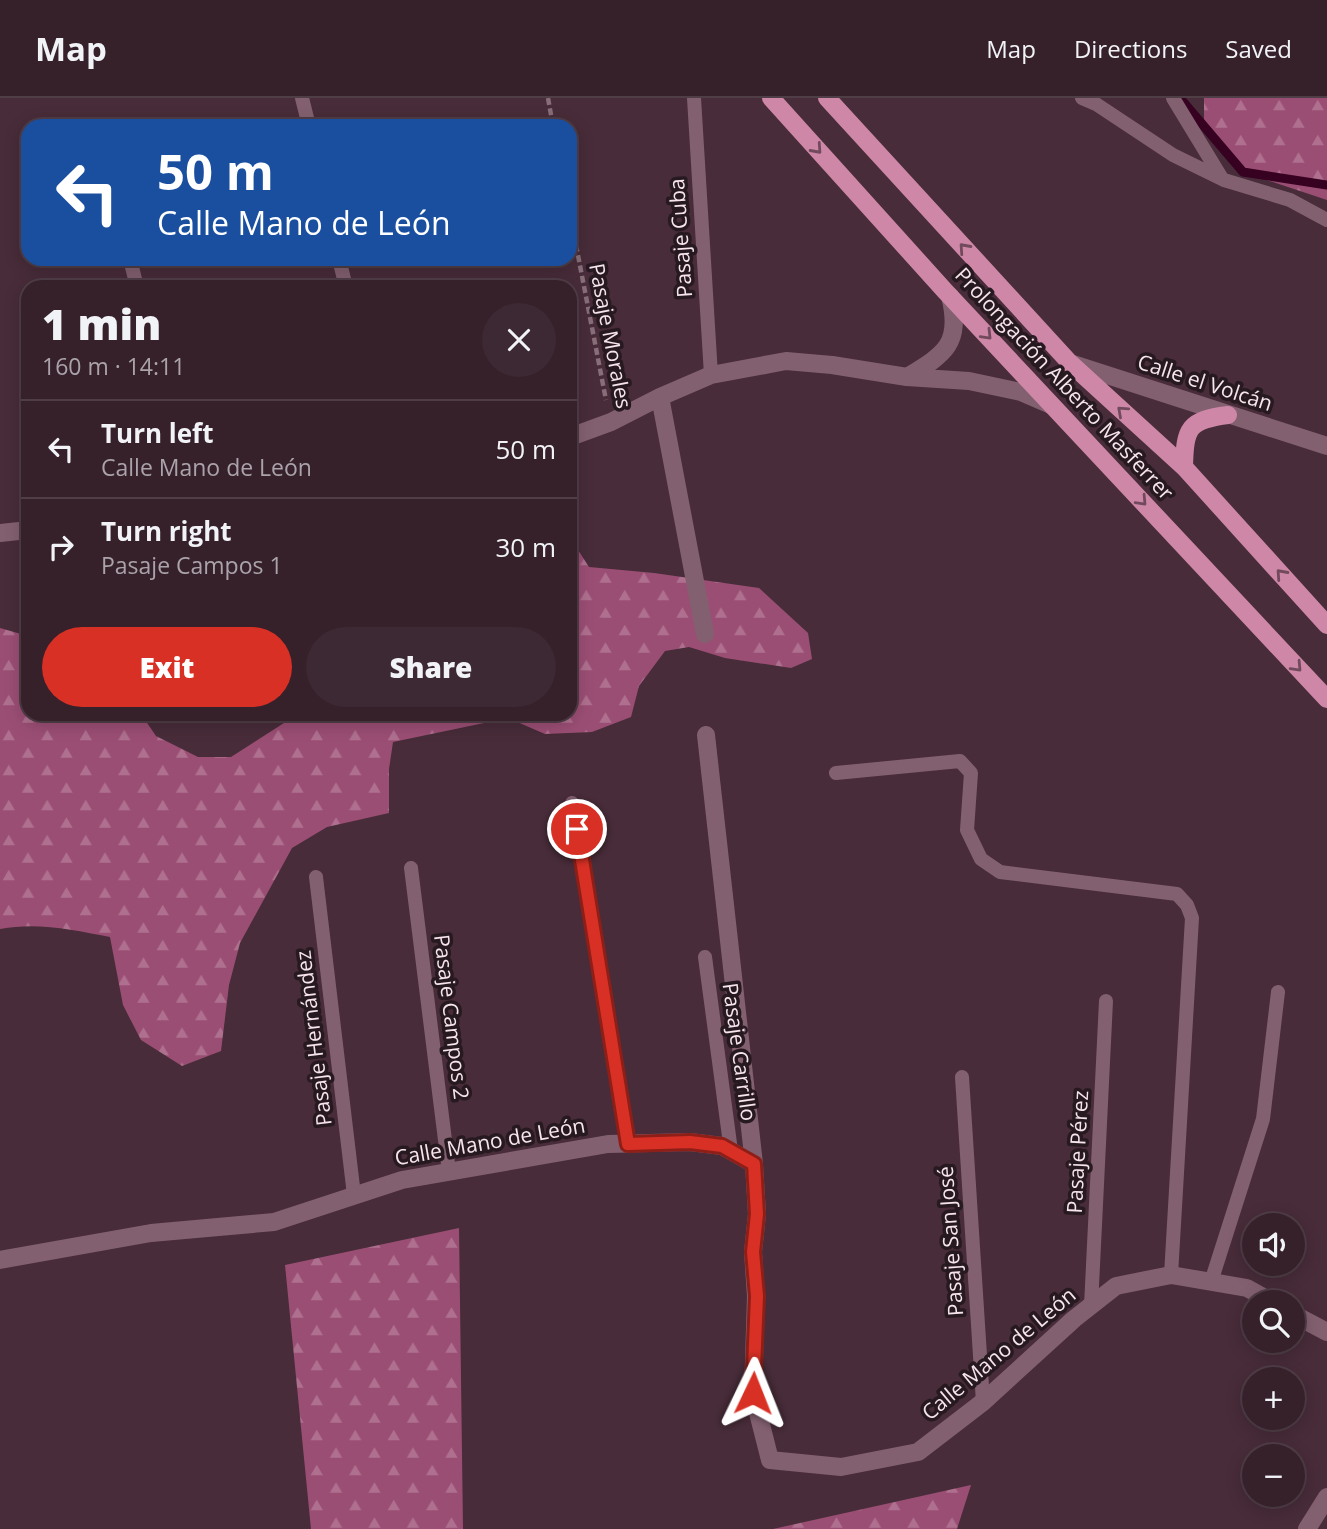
<!DOCTYPE html>
<meta charset="utf-8">
<style>
body{margin:0;font-family:"Open Sans",sans-serif;background:#3d2933;color:#f1f3f6;height:100vh;display:flex;flex-direction:column;font-size:26px;white-space:nowrap}
*{box-sizing:border-box;margin:0}
p{font-size:23px;color:#aaa3a9}
.icon{flex:none;width:38px;height:38px;fill:none;stroke:currentColor;stroke-width:2;stroke-linecap:round;stroke-linejoin:round}
.map{position:relative;flex:1;overflow:hidden}
.sheet{position:absolute;left:21px;top:182px;width:556px;height:441px;display:flex;flex-direction:column;background:#36212b;border-radius:21px;box-shadow:0 4px 18px #0003,0 0 0 2px #503e47}
.sheet>*{flex:none}
.top-card{position:absolute;left:21px;top:21px;width:556px;height:147px;border-radius:21px;box-shadow:0 4px 18px #0003,0 0 0 2px #503e47;background:#1a4fa0;color:#fff;overflow:hidden}
.controls{position:absolute;left:1242px;top:1115px;display:grid;gap:14px}
.controls a{display:grid;place-items:center;width:63px;height:63px;border-radius:50%;background:#36212b;box-shadow:0 4px 18px #0003,0 0 0 2px #503e47;font-size:35px}
.pin{position:absolute;display:grid;place-items:center;width:60px;height:60px;color:#fff;margin:-30px;border:4px solid #fff;border-radius:50%;box-shadow:0 2px 7px #0007}
.me{position:absolute;width:77px;margin:-38px;rotate:2deg;stroke-linejoin:round;filter:drop-shadow(0 0 5px #0008)}
.turn{display:flex;align-items:center;gap:24px;height:147px;padding:0 21px;font-size:32px}
.turn .icon{width:91px;height:91px;stroke-width:2.5}
.turn b{display:block;font-size:49px;line-height:60px}
.round{display:grid;place-items:center;flex:none;width:74px;height:74px;border-radius:37px;background:#3d2933}
.headline{display:flex;align-items:center;justify-content:space-between;height:119px;padding:0 21px}
h1{font-size:42px;font-weight:800;line-height:52px}
.primary-button{display:flex;gap:14px;margin-top:auto;padding:14px 21px}
.primary-button a{flex:1;height:80px;border-radius:42px;background:#d93025;color:#fff;font-size:28px;font-weight:800;line-height:80px;text-align:center}
.primary-button a+a{background:#3d2933;color:#f1f3f6}
ul{padding:0;list-style:none}
li{display:flex;align-items:center;gap:21px;height:98px;padding:0 21px;border-top:2px solid #503e47}
li div{flex:1}
li b{display:block;font-size:26px}
li em{font-style:normal}
header{display:flex;align-items:center;gap:42px;box-sizing:border-box;height:98px;padding:0 35px;background:#36212b;border-bottom:2px solid #503e47}
header strong{font-size:33px}
nav{display:flex;gap:38px;margin-inline-start:auto;font-size:24px}
.map>svg:first-child{display:block}
</style>
<header>
<strong>Map</strong>
<nav><a>Map</a><a>Directions</a><a>Saved</a></nav>
</header>
<div class="map">
<svg width="1327" height="1431" viewBox="0 0 1327 1431">
<defs>
<pattern id="forest-firs" width="22" height="20" patternUnits="userSpaceOnUse" patternTransform="scale(1.75)"><rect width="22" height="20" fill="#9b4e74"/><path d="M5 1l3.5 6h-7zM16 11l3.5 6h-7z" fill="#af708f"/></pattern>
</defs>
<rect width="100%" height="100%" fill="#482c39"/>
<path fill="url(#forest-firs)" d="M1204,0H1327V102L1243,74L1204,28Z
M571,441L589,469L654,475L759,490L808,535L812,561L791,570L725,560L689,549L665,553L639,588L631,619L592,634L545,636L508,620L393,644L389,671V715L327,729L292,750L240,845L229,887L221,953L182,968L141,942L123,907L110,839C73,832 38,824 0,831V530L28,538V616H141L156,638L198,659H231L298,616H570Z
M459,1130L463,1431H311L285,1167Z
M971,1387L957,1431H773Z"/>
<g fill="none" stroke-linecap="round" stroke-linejoin="round">
<path stroke="#370121" stroke-width="9" d="M1180,0L1243,74L1327,87"/>
<path stroke="#876e79" stroke-width="4.5" stroke-dasharray="7 3.5" stroke-linecap="butt" d="M548,0L553,28
M570,116L606,302"/>
<path stroke="#836070" stroke-width="14" d="M302,0L309,28
M694,0L711,277
M1082,0L1096,6L1173,57L1224,82L1290,102L1327,122
M1173,0L1221,79
M130,161L137,189
M339,161L346,189
M836,675L960,663L971,675L967,732L981,761L1000,774L1177,796L1187,807L1192,820L1171,1177
M572,705L628,1046
M411,770L449,1074
M316,779L354,1097
M705,859L731,1053
M962,979L983,1304
M1211,1184L1263,1021L1278,894
M1091,1208L1106,903"/>
<path stroke="#836070" stroke-width="18" d="M1070,265L1327,348
M907,279C945,256 962,246 950,198
M660,299L705,536
M570,339L611,324L660,299L711,277L786,263L832,267L907,279L969,283L1021,294L1051,307
M0,435L28,432
M706,637L754,1066
M0,1162L151,1135L274,1124L402,1082L608,1046L690,1044L722,1048L754,1066L757,1116L753,1154L756,1198L753,1295L770,1362L841,1369L918,1354L983,1304L1074,1221L1116,1188L1171,1177L1247,1190L1272,1204
M1293,1216L1327,1234
M1307,1431L1327,1399"/>
<path stroke="#cf87a8" stroke-width="18" d="M771,0L945,193L1327,601
M827,0L1070,265L1184,369L1327,527
M1184,369C1185,330 1188,322 1228,317"/>
</g>
<defs><path id="oneway-chevron" d="M-2-3.5L2.5 0L-2 3.5" fill="none" stroke-width="1.6" stroke-linecap="round" stroke-linejoin="round" transform="scale(1.75)"/></defs>
<g stroke="#724a5d">
<use href="#oneway-chevron" transform="translate(817 51) rotate(48)"/>
<use href="#oneway-chevron" transform="translate(964 150) rotate(-132)"/>
<use href="#oneway-chevron" transform="translate(987 237) rotate(46)"/>
<use href="#oneway-chevron" transform="translate(1122 313) rotate(-138)"/>
<use href="#oneway-chevron" transform="translate(1142 403) rotate(47)"/>
<use href="#oneway-chevron" transform="translate(1281 476) rotate(-132)"/>
<use href="#oneway-chevron" transform="translate(1297 569) rotate(47)"/>
</g>
<g fill="none" stroke-linecap="round" stroke-linejoin="round">
<g stroke="#8d1f18" stroke-width="18">
<path id="route" d="M577,731L628,1046L690,1044L722,1048L754,1066L757,1116L753,1154L757,1198L753,1295"/>
</g>
<use href="#route" stroke="#d93025" stroke-width="12"/>
</g>
<g text-anchor="middle" stroke-width="7" stroke-linejoin="round" paint-order="stroke">
<g font-size="21" fill="#f7e4ec" stroke="#26191f">
<text transform="translate(681 140) rotate(-94)" y="7">Pasaje Cuba</text>
<text transform="translate(610 238) rotate(79)" y="7">Pasaje Morales</text>
<text transform="translate(1205 285) rotate(18)" y="7">Calle el Volcán</text>
<text transform="translate(1064 286) rotate(47)" y="7">Prolongación Alberto Masferrer</text>
<text transform="translate(451 919) rotate(83)" y="7">Pasaje Campos 2</text>
<text transform="translate(314 940) rotate(-97)" y="7">Pasaje Hernández</text>
<text transform="translate(739 954) rotate(82)" y="7">Pasaje Carrillo</text>
<text transform="translate(490 1044) rotate(-10)" y="7">Calle Mano de León</text>
<text transform="translate(1078 1054) rotate(-87)" y="7">Pasaje Pérez</text>
<text transform="translate(951 1143) rotate(-94)" y="7">Pasaje San José</text>
<text transform="translate(999 1256) rotate(-40)" y="7">Calle Mano de León</text>
</g>
</g>
</svg>
<div class="controls">
<a><svg class="icon" aria-label="sound" viewBox="0 0 24 24"><path d="M4 9h4l5-4v14l-5-4H4zM17 9q2 3 0 6"/></svg></a>
<a><svg class="icon" aria-label="search" viewBox="0 0 24 24"><circle cx="10" cy="10" r="6"/><path d="M15 15l6 6"/></svg></a>
<a>+</a>
<a>−</a>
</div>
<div class="pin" style="left:577px;top:731px;background:#d93025"><svg class="icon" aria-label="arrive" viewBox="0 0 24 24"><path d="M6 21V4h12l-3 4 3 4H6"/></svg></div>
<svg class="me" style="left:753px;top:1295px" viewBox="-20 -20 40 40"><path d="M0-17L14 15 0 8-14 15z" fill="#d93025" stroke="#fff" stroke-width="4"/></svg>
<div class="top-card">
<div class="turn"><svg class="icon" aria-label="left" viewBox="0 0 24 24"><path d="M17 20v-9H6M10 6l-5 5 5 5"/></svg><div><b>50 m</b>Calle Mano de León</div></div>
</div>
<section class="sheet">
<div class="headline"><div><h1>1 min</h1><p>160 m · 14:11</p></div><a class="round"><svg class="icon" aria-label="close" viewBox="0 0 24 24"><path d="M6 6l12 12M18 6L6 18"/></svg></a></div>
<ul>
<li><svg class="icon" aria-label="left" viewBox="0 0 24 24"><path d="M17 20v-9H6M10 6l-5 5 5 5"/></svg><div><b>Turn left</b><p>Calle Mano de León</p></div><em>50 m</em></li>
<li><svg class="icon" aria-label="right" viewBox="0 0 24 24"><path d="M7 20v-9h11M14 6l5 5-5 5"/></svg><div><b>Turn right</b><p>Pasaje Campos 1</p></div><em>30 m</em></li>
</ul>
<div class="primary-button"><a>Exit</a><a>Share</a></div>
</section>
</div>
